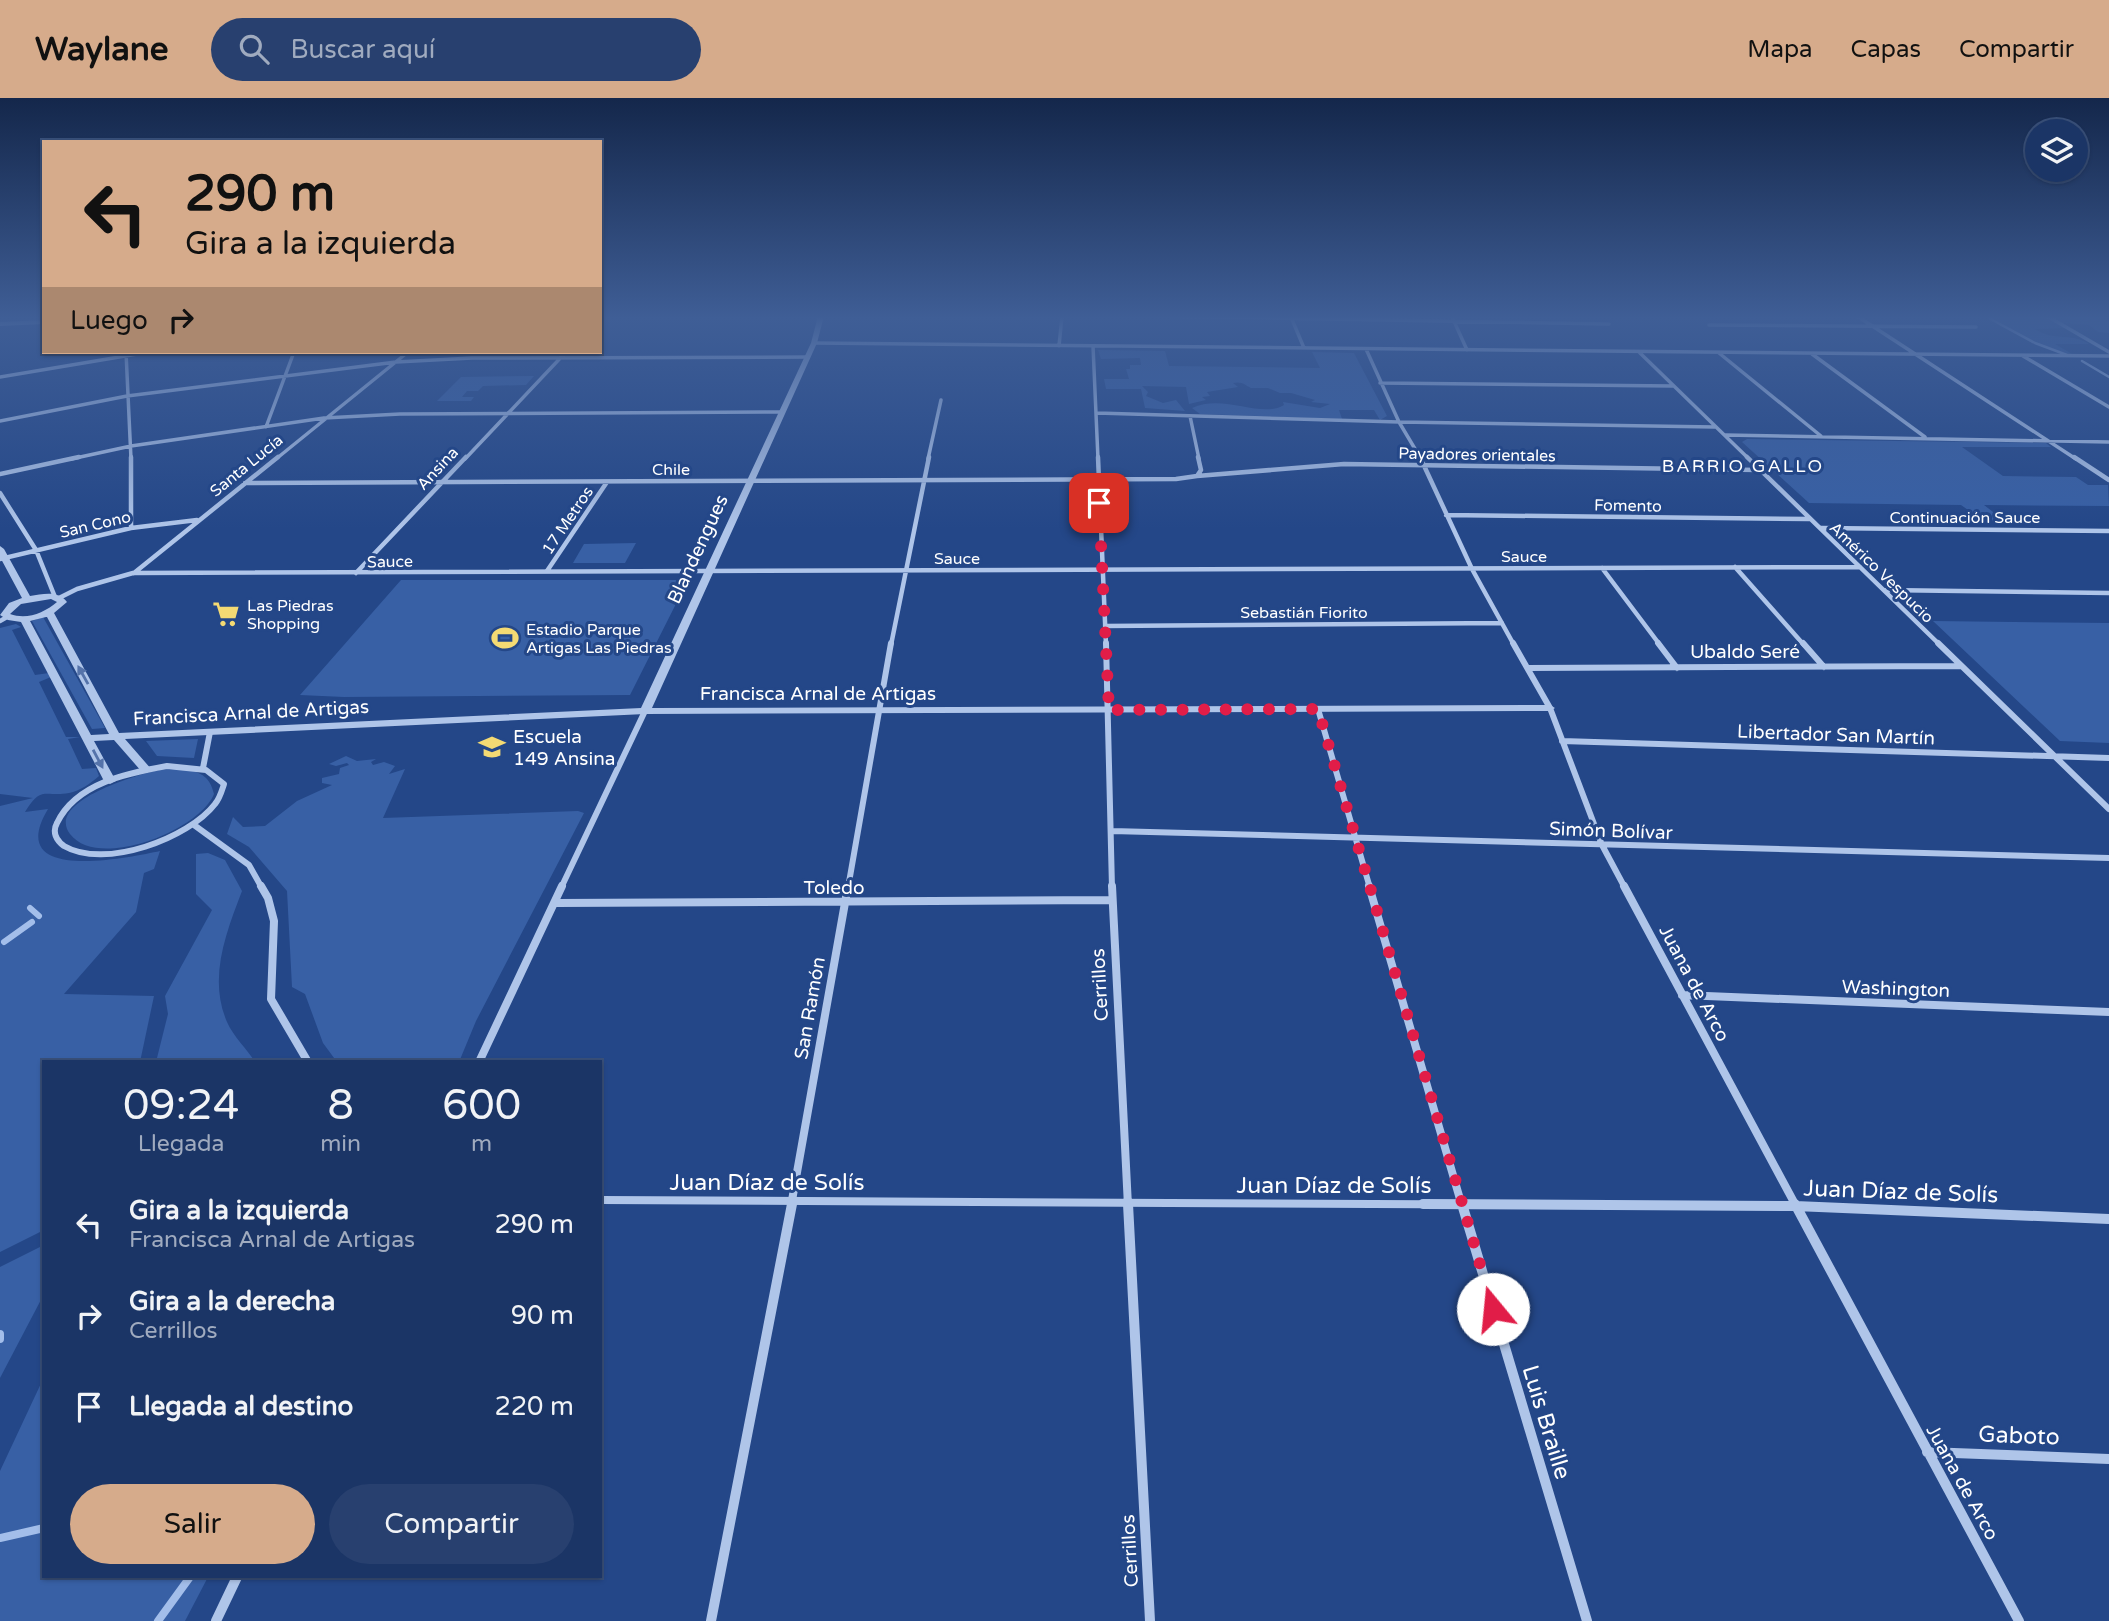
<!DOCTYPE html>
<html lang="es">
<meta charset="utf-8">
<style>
body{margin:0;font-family:"Varela Round",sans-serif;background:#28406f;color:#f1f3f6;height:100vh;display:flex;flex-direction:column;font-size:26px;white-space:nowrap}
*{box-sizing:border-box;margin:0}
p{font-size:23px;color:#a0abbf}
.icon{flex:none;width:38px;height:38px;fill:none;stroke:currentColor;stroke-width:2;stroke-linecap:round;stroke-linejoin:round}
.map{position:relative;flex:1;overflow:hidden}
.sheet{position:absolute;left:42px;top:962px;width:560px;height:518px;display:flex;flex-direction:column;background:#1b3566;border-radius:0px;box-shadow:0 2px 5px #0004,0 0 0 2px #39507a}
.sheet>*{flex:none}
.hud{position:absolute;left:42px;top:42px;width:560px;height:214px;border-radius:0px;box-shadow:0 2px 5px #0004,0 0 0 2px #39507a;background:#d6ab8b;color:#111;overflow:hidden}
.controls{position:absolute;left:2025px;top:21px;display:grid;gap:14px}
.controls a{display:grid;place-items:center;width:63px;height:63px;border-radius:50%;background:#1b3566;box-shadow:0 2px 5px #0004,0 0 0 2px #39507a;font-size:35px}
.pin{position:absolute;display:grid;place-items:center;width:60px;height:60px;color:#fff;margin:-30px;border-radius:14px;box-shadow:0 4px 10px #0006}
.me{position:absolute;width:77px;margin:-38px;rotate:343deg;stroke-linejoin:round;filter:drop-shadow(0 0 5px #0008)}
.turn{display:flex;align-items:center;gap:24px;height:147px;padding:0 28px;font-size:32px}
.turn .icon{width:91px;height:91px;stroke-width:2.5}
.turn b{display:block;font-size:49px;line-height:60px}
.then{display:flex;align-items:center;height:66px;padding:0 28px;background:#0003;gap:14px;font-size:26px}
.eta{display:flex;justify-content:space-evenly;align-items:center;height:119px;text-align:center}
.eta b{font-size:42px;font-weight:600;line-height:49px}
.cta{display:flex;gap:14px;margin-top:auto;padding:14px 28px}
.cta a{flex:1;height:80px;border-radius:42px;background:#d6ab8b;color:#111;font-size:28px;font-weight:600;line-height:80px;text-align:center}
.cta a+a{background:#28406f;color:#f1f3f6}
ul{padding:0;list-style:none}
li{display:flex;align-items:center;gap:21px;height:91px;padding:0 28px}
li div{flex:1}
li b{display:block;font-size:26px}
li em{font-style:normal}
header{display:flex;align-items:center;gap:42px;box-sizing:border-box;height:98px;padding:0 35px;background:#d6ab8b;color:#111}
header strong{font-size:33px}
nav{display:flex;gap:38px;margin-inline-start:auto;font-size:24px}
.search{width:490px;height:63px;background:#28406f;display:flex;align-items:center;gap:18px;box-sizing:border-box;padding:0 24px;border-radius:38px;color:#a0abbf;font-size:26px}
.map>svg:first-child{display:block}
</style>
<header>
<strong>Waylane</strong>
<div class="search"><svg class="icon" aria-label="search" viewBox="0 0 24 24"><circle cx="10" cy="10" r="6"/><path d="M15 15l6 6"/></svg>Buscar aquí</div>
<nav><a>Mapa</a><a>Capas</a><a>Compartir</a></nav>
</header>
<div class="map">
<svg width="2109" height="1523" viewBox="0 0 2109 1523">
<rect width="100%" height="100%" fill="#244788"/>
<path fill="#3860a5" d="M1988,218H2097L2109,224V235L2098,234L2089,227L2064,225H2060L2066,230L2035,231C2055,244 2071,234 2089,246H2055L2072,256C2048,254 2007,232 1988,218Z
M1098,252L1165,253L1169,268L1320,270L1312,254L1354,255L1387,318L1380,322L1374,312H1339L1342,321L1200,316L1192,310C1224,295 1261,321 1284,307L1283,304L1320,310L1330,306L1311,304L1315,302L1291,295H1280L1268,290H1251C1245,287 1242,283 1233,285L1238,289L1207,294L1210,298L1202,299L1206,302L1189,306L1186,289L1142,288L1148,294L1146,298L1163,305L1176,302L1185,313L1145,310L1141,291H1106L1104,281H1129L1126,271H1130V267H1141L1140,260L1101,261Z
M534,278L526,287L483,288L478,293H467L462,299H474L471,303H437L461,279Z
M1747,341L2046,345L2051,349H1962L2003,378L2076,379L2088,387H2108L2109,408L1984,407L2006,424H1985L1961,407L1809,405L1742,344Z
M636,445L625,465H573L584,446Z
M401,482H688L630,597L344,599L300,597Z
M43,519L105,630L92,631L32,523Z
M1933,523L2109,525V645L2060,643Z
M16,526L21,529L12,532L35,577L49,575L51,579L39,584L66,639H80L68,641L82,671L96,670L99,678C91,685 80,693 69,695C45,699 41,687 25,714L48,711C3,786 127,760 160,753L154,771L144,775L136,814L64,896L154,898L140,964H44V1132L0,1154V708L33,700L0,696V530Z
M198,641L194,660L157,658L146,643Z
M346,658L357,663L376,661L371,664L373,667L384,664L395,668L389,676L405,671L383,720L578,713L584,715L476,923L459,964H337L323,945L305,896L292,889L287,793L249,749L227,736L233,719L243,729L265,728L297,703L332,687L322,685V680L339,676L340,670L349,667L347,665L336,668L329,666Z
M186,671C202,675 210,679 214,696C200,732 98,773 70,736C45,703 140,676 159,672C168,671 177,671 186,671Z
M208,755L225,762L242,793C226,835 208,880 227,924C233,938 247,951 255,964H156L168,916L165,898L212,812L196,796V756Z
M44,1147V1196L0,1280V1169Z
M44,1279V1479H208L185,1523H0V1373Z"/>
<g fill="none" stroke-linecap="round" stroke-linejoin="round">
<path stroke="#a3beea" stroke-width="2.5" d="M1985,218L2035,245L2067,257
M2082,263L2109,279"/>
<path stroke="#a3beea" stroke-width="6" d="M30,810L39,818
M4,844L32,824"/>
<path stroke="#a3beea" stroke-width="8" d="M0,1236V1241
M0,1440L44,1430
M158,1523L190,1479"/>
<path stroke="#afc5e9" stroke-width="3.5" d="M1151,218L1609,226
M1857,218L2076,361
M2047,218L2109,254
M1291,219L1304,250
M1453,221L1467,252
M1709,227L1976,229
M814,245L2109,258
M1059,248L1062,218
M1093,248L1098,361
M1366,251L1399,324L1421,361
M126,254L131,361
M1639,254L1749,361
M1719,255L1821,338
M1812,256L1925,339
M2023,258L2109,309
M0,279L149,254
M1380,285L1673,288
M1097,315L1399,324L1715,329
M1190,318L1199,361
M0,323L127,298L396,264L472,260L808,259
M266,329L294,254
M1725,337L2109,344
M71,361L131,348L324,320L400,316L783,314
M276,361L408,254
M465,361L566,254
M928,361L941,302"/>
<path stroke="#afc5e9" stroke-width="4.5" d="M131,359V430
M1098,359L1106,547
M1420,359L1472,471L1514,547
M1747,359L1940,547
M2074,359L2109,382
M0,376L79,359
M1197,378L1344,366L1759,372
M245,385L1176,381L1197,378L1201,372L1198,359
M0,395L36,452L55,499
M1446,417L1810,421
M1821,430L2109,433
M0,461L131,430L197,422
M1735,469L1804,547
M1602,470L1660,547
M547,473L607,384
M134,475L278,359
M356,475L466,359
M1884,492L2109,495
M59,500L77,491L133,475L1860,469
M0,523L7,519
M1105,528L1502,525
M891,547L929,359"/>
<path stroke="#afc5e9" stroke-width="6" d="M1106,545L1112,790
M1513,545L1550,610L1602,747L1625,790
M1658,545L1677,570
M1803,545L1824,569
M1938,545L2109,711
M1528,570L1961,568
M1318,611L1370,790
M1562,643L2109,660
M167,668L206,672L224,686C222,692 220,700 215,706C189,740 105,772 64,748C56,742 52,734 57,725C76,685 128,675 167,668Z
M203,670L210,634
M194,727L249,767L262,790
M1112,733L2109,760
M561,790L645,613
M848,790L891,545"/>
<path stroke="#afc5e9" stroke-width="8" d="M261,788L268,800L274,823L271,901L308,964
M1112,788L1128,1108
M1369,788L1462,1108
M1624,788L1796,1108
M557,805L1112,802
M1682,897L2109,914
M479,964L562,788
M600,1102L1772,1108
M791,1108L848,788"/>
<path stroke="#afc5e9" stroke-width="10" d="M1128,1106L1150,1523
M1423,1106L1795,1108L2109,1121
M1462,1106L1587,1523
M1795,1106L2019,1523
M1927,1354L2109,1361
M216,1523L237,1479
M711,1523L792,1106"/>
<path fill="#afc5e9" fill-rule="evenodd" d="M818,218H824L817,245L652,610L1550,607L1555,610L1550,613L645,616L125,641L152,672L146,675L142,674L114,642L94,643L116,683L110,686L104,683L21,524L8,522L0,517L9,505L22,500L0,459V448L4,451L30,498C43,496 58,492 67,504L54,515L119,635L641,610L811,245ZM51,501L57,504C44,515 27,522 10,516L21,506ZM46,519H47L109,636L91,637L30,523Z
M44,222V226L0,228V224Z"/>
</g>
<defs><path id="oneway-solid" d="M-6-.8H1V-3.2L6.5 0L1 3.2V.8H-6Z" transform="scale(1.75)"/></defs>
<g fill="#5573aa">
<use href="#oneway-solid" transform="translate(83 577) rotate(-119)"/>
<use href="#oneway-solid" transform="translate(98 661) rotate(62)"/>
</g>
<linearGradient id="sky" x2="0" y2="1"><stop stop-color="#14274b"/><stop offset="0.51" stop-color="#3f5e96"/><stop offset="1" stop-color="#3f5e96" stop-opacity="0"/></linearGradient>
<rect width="2109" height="431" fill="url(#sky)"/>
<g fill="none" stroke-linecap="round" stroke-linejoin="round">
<path stroke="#e11d48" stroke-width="12" stroke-dasharray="0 21.6" d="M1099,405L1109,612L1318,611L1493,1211"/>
</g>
<defs>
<g id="supermarket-bare" transform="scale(2.1)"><path d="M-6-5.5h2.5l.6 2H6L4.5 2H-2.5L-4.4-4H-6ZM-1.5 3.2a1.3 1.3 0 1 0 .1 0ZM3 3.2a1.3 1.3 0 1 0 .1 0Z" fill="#f4da73" stroke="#244788" stroke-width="2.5" paint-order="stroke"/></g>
<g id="stadium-bare" transform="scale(2.1)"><path d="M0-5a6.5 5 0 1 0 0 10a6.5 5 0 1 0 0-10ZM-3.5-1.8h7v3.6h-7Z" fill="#f4da73" stroke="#244788" stroke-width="2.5" paint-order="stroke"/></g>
<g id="school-bare" transform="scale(2.1)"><path d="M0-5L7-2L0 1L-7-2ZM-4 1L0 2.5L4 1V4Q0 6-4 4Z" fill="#f4da73" stroke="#244788" stroke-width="2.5" paint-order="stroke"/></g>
</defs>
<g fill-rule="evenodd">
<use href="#supermarket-bare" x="226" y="516"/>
<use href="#stadium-bare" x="505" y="540"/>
<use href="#school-bare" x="492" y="649"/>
</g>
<g text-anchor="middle" stroke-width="6" stroke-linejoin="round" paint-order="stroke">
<g font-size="16" fill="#fff" stroke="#244788">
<text transform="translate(1477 356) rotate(1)" y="6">Payadores orientales</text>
<text transform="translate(246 367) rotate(-39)" y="6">Santa Lucía</text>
<text transform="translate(437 370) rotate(-47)" y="6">Ansina</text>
<text x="671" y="377">Chile</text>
<text transform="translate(1628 407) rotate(1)" y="6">Fomento</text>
<text x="1965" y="425">Continuación Sauce</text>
<text transform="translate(567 422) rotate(-56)" y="6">17 Metros</text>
<text transform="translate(95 426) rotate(-13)" y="6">San Cono</text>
<text x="1524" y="464">Sauce</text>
<text x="957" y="466">Sauce</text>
<text transform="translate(390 463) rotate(-1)" y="6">Sauce</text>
<text transform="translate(1882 474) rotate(44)" y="6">Américo Vespucio</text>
<text x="1304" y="520">Sebastián Fiorito</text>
</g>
<g font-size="16" fill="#fff" stroke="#244788" text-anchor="start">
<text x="247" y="513">Las Piedras<tspan x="247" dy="18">Shopping</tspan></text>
<text x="526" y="537">Estadio Parque<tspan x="526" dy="18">Artigas Las Piedras</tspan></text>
</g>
<g font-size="18" letter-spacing="2" fill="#fff" stroke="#244788">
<text x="1743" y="374">BARRIO GALLO</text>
</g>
<g font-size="19" fill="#fff" stroke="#244788">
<text transform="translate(697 451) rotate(-65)" y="7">Blandengues</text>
<text x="1745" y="560">Ubaldo Seré</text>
<text x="818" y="602">Francisca Arnal de Artigas</text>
<text transform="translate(251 614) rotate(-3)" y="7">Francisca Arnal de Artigas</text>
<text transform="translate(1836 636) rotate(2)" y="7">Libertador San Martín</text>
<text transform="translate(1611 732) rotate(2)" y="7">Simón Bolívar</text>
<text x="834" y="796">Toledo</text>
<text transform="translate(1695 885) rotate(62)" y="7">Juana de Arco</text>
<text transform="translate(1099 887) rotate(-93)" y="7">Cerrillos</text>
<text transform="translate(1896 890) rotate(2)" y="7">Washington</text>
<text transform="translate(809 910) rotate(-80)" y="7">San Ramón</text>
<text transform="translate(1963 1384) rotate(61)" y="7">Juana de Arco</text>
<text transform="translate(1129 1453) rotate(-93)" y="7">Cerrillos</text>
</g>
<g font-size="19" fill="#fff" stroke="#244788" text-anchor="start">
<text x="513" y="645">Escuela<tspan x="513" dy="22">149 Ansina</tspan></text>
</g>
<g font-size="23" fill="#fff" stroke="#244788">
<text x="767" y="1092">Juan Díaz de Solís</text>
<text x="1334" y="1095">Juan Díaz de Solís</text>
<text transform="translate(1901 1093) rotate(2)" y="8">Juan Díaz de Solís</text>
<text transform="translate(1547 1324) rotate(73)" y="8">Luis Braille</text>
<text transform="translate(2019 1337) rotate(2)" y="8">Gaboto</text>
</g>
</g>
</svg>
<div class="controls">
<a><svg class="icon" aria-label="layers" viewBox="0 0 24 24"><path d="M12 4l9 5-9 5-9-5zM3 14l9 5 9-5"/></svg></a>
</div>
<div class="pin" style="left:1099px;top:405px;background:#d93025"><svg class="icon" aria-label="arrive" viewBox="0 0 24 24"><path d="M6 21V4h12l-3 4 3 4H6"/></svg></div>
<svg class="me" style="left:1493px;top:1211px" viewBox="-20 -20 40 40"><circle r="19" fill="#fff"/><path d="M0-13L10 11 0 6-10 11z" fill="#e11d48"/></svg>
<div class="hud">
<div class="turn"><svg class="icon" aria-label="left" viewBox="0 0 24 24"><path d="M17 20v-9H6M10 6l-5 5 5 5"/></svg><div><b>290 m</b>Gira a la izquierda</div></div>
<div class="then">Luego<svg class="icon" aria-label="right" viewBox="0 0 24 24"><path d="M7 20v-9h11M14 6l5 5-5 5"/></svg></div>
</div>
<section class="sheet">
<div class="eta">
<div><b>09:24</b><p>Llegada</p></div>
<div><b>8</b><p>min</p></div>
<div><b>600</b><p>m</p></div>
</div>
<ul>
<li><svg class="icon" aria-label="left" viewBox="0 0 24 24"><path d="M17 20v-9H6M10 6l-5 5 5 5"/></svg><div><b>Gira a la izquierda</b><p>Francisca Arnal de Artigas</p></div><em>290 m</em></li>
<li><svg class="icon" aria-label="right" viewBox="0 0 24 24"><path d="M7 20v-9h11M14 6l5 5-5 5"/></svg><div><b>Gira a la derecha</b><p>Cerrillos</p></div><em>90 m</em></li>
<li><svg class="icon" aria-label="arrive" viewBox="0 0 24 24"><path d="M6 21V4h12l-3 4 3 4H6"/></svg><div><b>Llegada al destino</b></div><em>220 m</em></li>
</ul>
<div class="cta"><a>Salir</a><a>Compartir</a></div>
</section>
</div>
